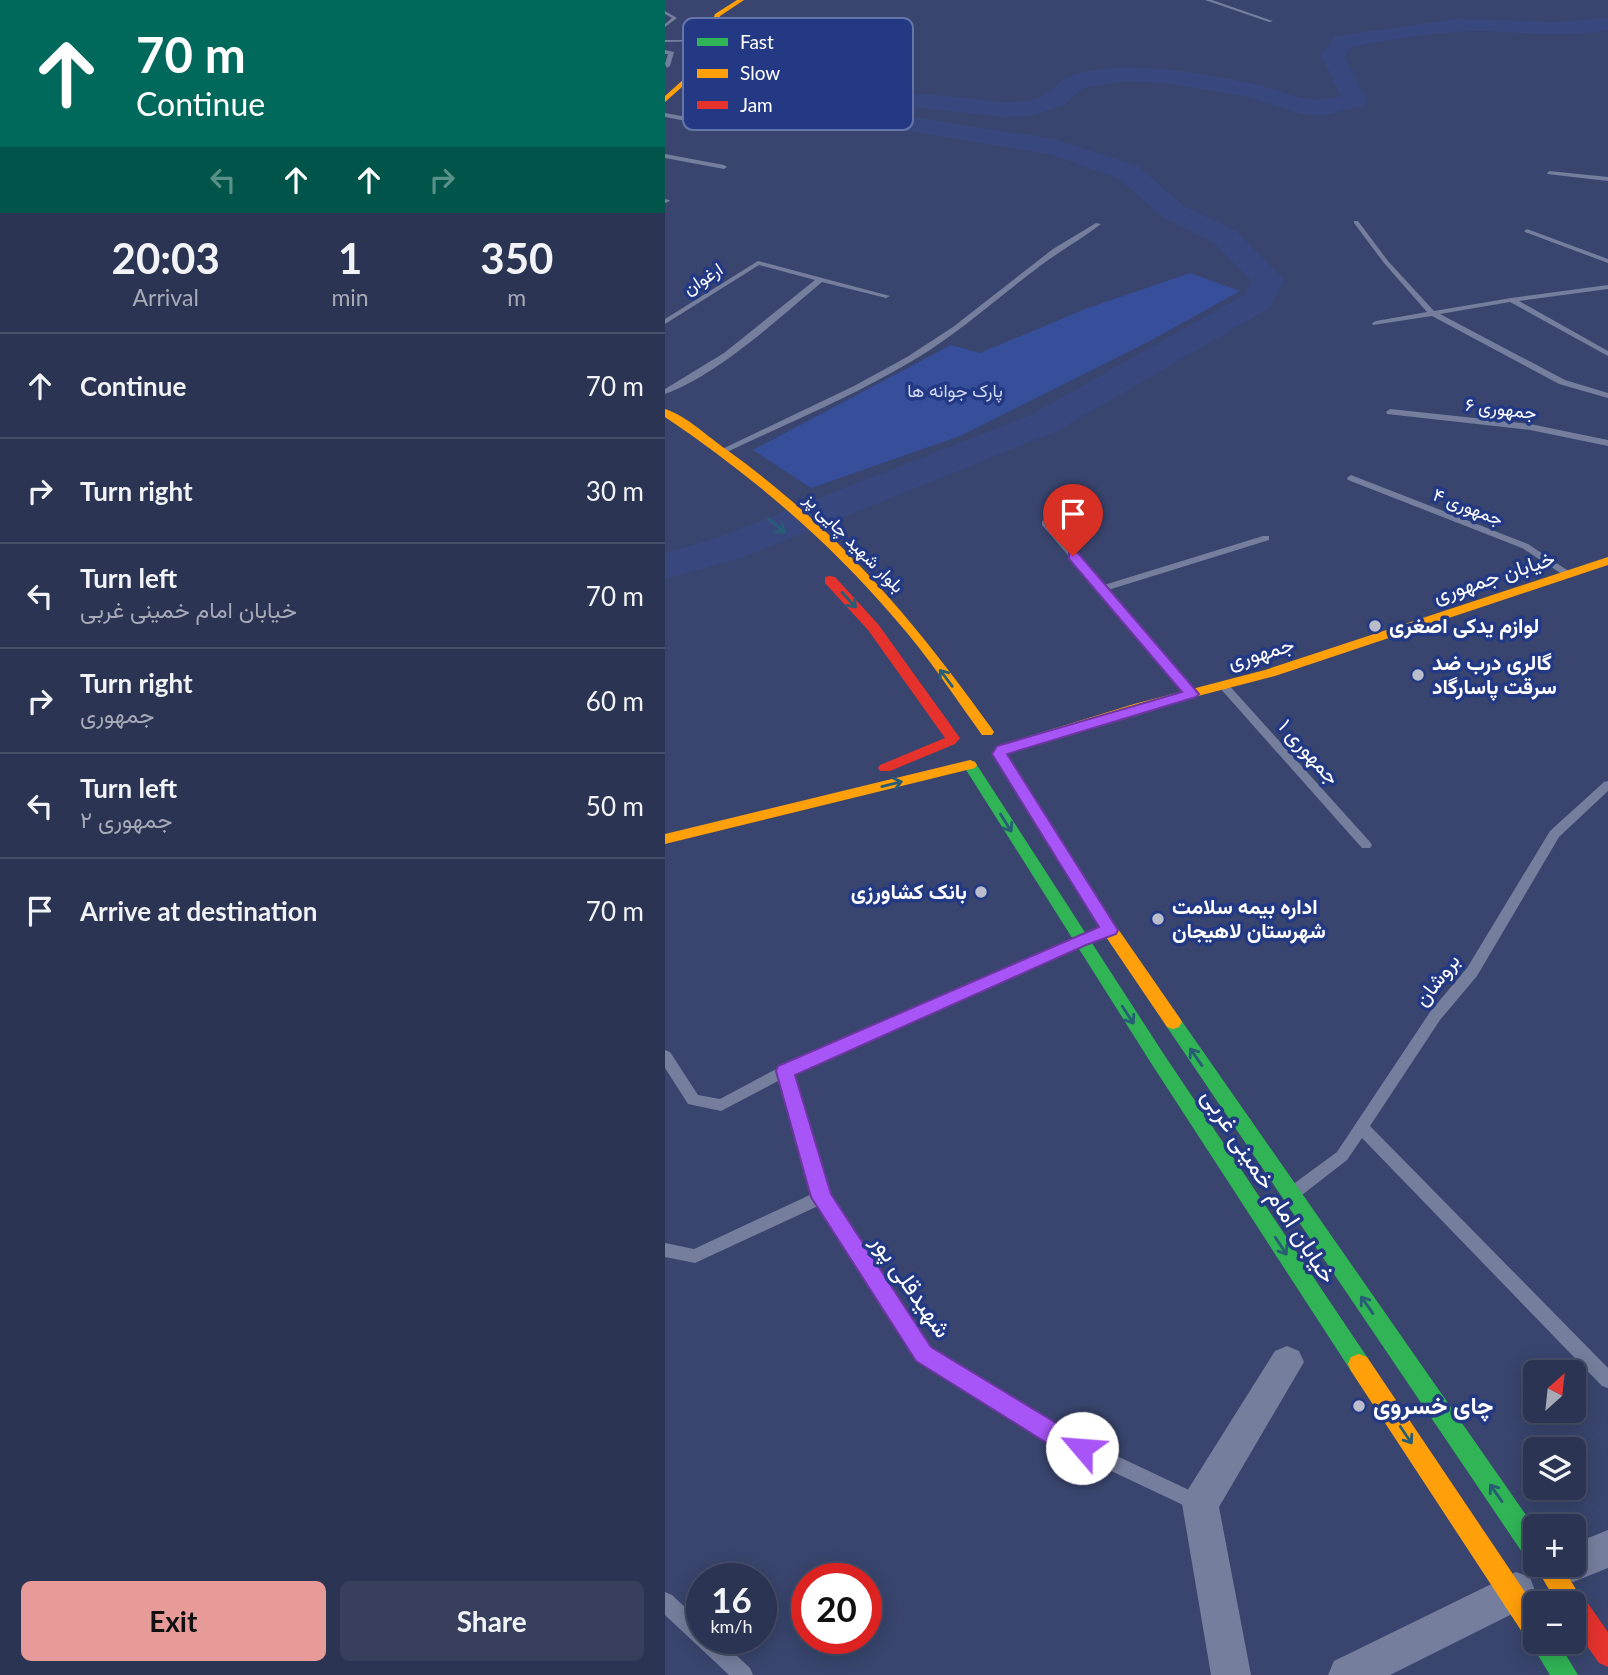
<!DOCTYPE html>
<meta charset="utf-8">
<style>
body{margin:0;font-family:Lato,Vazirmatn,sans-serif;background:#373f5c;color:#f1f3f6;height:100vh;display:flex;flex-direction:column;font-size:26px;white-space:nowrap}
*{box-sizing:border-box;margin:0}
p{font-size:23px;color:#a6aab8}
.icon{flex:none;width:38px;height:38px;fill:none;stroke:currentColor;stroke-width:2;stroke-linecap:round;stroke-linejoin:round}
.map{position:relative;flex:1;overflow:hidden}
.drawer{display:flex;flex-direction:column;background:#2b3452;width:665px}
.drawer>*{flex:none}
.top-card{background:#00695c;color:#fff;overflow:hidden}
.needle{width:46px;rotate:27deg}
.tools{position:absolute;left:858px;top:1360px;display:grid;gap:14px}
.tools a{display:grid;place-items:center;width:63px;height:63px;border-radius:10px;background:#2b3452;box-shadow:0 4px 18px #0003,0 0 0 2px #474f69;font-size:35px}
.speed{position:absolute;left:21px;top:1563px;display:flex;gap:14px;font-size:35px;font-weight:700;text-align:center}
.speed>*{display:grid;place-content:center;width:91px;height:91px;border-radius:50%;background:#2b3452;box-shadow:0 4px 18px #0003,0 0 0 2px #474f69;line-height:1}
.speed small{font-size:18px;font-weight:400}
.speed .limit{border:10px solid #d22;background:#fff;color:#111}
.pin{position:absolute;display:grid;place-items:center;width:60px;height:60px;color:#fff;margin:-72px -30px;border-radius:50% 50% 50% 0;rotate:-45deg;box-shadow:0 0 7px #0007}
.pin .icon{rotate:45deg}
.me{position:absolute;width:77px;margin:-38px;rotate:297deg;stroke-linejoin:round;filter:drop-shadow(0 0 5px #0008)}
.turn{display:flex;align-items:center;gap:24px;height:147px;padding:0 21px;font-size:32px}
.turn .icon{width:91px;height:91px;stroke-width:2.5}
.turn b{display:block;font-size:49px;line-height:60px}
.lanes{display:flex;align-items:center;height:66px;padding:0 21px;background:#0003;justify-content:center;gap:35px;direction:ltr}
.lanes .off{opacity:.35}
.eta{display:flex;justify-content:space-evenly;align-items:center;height:119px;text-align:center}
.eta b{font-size:42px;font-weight:700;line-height:49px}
.button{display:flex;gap:14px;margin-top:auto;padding:14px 21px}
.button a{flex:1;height:80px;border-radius:10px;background:#e69b98;color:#111;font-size:28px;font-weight:700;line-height:80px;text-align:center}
.button a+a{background:#373f5c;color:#f1f3f6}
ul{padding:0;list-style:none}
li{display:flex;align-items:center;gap:21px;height:105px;padding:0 21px;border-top:2px solid #474f69}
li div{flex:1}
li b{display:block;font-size:26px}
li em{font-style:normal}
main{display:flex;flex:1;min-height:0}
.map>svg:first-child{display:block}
</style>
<main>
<section class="drawer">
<div class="top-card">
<div class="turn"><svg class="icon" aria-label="ahead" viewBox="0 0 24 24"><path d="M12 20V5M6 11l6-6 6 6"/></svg><div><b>70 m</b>Continue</div></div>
<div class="lanes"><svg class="icon off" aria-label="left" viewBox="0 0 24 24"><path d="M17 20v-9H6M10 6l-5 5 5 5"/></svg><svg class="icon" aria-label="ahead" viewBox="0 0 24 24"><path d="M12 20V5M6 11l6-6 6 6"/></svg><svg class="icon" aria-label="ahead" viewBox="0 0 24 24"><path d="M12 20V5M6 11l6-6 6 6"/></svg><svg class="icon off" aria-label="right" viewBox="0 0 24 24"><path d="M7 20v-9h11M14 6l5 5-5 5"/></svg></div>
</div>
<div class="eta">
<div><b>20:03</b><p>Arrival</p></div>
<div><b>1</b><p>min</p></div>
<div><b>350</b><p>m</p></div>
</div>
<ul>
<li><svg class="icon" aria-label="ahead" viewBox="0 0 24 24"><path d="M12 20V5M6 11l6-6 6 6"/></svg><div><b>Continue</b></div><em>70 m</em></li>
<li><svg class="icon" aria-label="right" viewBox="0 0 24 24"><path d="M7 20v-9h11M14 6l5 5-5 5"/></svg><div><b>Turn right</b></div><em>30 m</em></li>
<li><svg class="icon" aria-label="left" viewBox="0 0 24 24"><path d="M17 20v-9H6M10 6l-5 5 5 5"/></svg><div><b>Turn left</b><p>خیابان امام خمینی غربی</p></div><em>70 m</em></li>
<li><svg class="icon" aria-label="right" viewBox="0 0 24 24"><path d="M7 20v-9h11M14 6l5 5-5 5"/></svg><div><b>Turn right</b><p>جمهوری</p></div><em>60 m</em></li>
<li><svg class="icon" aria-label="left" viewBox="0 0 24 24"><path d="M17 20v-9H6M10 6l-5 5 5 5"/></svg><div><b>Turn left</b><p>جمهوری ۲</p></div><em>50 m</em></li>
<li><svg class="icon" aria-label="arrive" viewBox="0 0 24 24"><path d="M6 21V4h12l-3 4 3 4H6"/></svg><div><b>Arrive at destination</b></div><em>70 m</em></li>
</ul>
<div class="button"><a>Exit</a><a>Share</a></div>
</section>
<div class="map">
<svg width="943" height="1675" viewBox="0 0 943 1675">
<rect width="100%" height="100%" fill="#39456e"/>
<path fill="#374f9a" d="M525,273L575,291L483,342L295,436L146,488L88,450L286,345L315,353L420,309Z"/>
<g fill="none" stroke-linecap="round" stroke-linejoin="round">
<path fill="#38487e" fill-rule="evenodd" d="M943,18V30C898,39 854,31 809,31C767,32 727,40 686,47L679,56L702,100L699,105L657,116L637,114L583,97L499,83L460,81L418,88L399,105L366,116L340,117L255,108L222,113L389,139L473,166L519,206L571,231L619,280L606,307L392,431L79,557L0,579V553L49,539L366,415L580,294L587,281L549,243L499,218L453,178L384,154L195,123L190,112C211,80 305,100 338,102C353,102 372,102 384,92C391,87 397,79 405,76C432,66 466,67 494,69C525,71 559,78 589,84C624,92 639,106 676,96L656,55L671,36L792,19L893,22Z"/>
<path fill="#757e9c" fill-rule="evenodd" d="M540,0H547L608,21L604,22Z
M0,11L12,18L0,27V24L7,18L0,14Z
M0,40H44L46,41L0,42Z
M0,50L9,52L5,66L2,68L0,64L3,54H0Z
M0,113L59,124L62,126L59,128L0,117Z
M0,154L59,165L62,167L59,169L0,158Z
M884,171L943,177V181L882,174Z
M0,199L4,200L5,201L0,203Z
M689,221H693L723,261L769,311L846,298L943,285V289L854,301L943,351V356L845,302L775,314L900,380L943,393V398L894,384L767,316L708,325L707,323L711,321L762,312L719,263L689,223Z
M431,223L436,224C417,239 395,251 375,266C332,298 293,334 247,361C187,397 123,423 60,453L53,451L189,386L242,357L288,327L388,249Z
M862,229L943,259V263L860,232L859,231Z
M93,261L225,296L221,298L157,282C114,318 53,375 0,394V389L59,353L150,280L94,265L0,324V319Z
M725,409L865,424L943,440V446L865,430L722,414L721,412Z
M686,475L863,544L908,574L906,576H900L857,548L683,480L682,478Z
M380,520L383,521L439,585L598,536H604V540L443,590L530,691L531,693L530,695H522L377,525V521Z
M558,682L562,683L705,842L707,845L705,848H697L554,687L553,685L554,683Z
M943,781V791L894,837L812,976L775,1020L705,1126L943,1368V1388L937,1386L697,1138L682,1160L637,1195L632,1197L627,1195L624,1190L627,1185L672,1152L765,1012L802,968L885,831L939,782Z
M415,936L420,938L422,941L420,944L128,1074L163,1195L264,1348L399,1431L541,1498L544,1504L541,1510L535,1513L387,1443L252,1360L153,1206L30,1263L0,1257V1243L29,1249L147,1194L115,1080L56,1111L23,1104L0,1068V1050L5,1052L33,1095L55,1099L115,1067Z
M0,1592L7,1595L37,1623V1638H53L85,1668L88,1675H64L0,1615Z"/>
<path fill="#757e9c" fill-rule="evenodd" d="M622,1346L634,1351L639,1362L554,1507L586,1675H546L517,1504L522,1491L610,1351Z
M943,1530V1568L908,1582L895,1576L890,1564H908V1544Z
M851,1572L865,1577L870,1591L865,1605L725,1675H663L669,1661Z"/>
<path fill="#30b455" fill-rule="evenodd" d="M305,760L310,762L498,1053L702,1357L705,1364L702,1371L694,1374L686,1371L486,1063L298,765Z
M508,1015L514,1017L870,1528V1561L861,1558L502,1027L499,1022L502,1017Z
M870,1633V1642H893L913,1675H885L865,1642Z"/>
<path fill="#ff9f0a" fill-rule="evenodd" d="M72,0H79L55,16L35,71L0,102V96L29,70L50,14Z
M0,409C22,416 43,437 62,450C172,529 249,620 327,729L329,732L327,735H317C289,696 263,656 231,620C164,541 86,475 0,417Z
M943,557V565L610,676L479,710L341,753L451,926L514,1017L517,1022L514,1027L508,1029L502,1027L439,934L327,754L332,746L469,704L600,670Z
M305,760L310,762L312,765L310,768L0,844V834Z
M694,1354L702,1357L870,1607V1641L861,1638L686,1371L683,1364L686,1357Z
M870,1562V1564H896L919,1603L916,1612L908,1615V1603H892L869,1564Z"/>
<path fill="#e5322d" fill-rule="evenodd" d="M165,576L170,577L213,624L295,738L290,744L225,771H215L213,768L215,765L280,738L203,630L160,583V577Z
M908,1592L917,1595L943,1632V1667L934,1663L908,1626V1603H896L899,1595Z"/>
</g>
<defs><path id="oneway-shaft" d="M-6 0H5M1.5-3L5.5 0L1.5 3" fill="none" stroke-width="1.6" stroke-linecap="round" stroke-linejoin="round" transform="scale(1.75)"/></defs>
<g stroke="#275e76">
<use href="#oneway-shaft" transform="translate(112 526) rotate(41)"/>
<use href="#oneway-shaft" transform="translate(184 600) rotate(48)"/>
<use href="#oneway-shaft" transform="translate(281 678) rotate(-127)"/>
<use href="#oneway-shaft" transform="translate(227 784) rotate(-14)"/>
<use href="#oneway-shaft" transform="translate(341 823) rotate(58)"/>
<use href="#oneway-shaft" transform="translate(463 1015) rotate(57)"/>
<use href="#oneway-shaft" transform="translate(531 1057) rotate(-125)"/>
<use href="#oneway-shaft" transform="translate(616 1246) rotate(57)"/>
<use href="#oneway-shaft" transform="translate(702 1305) rotate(-125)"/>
<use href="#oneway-shaft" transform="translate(741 1435) rotate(56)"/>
<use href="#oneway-shaft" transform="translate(831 1493) rotate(-125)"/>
</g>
<path fill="#a855f7" stroke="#6d37a1" stroke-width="2" d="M408,552L413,553L534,694L531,697L342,754L453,930L451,934L421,945L130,1075L166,1194L266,1347L401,1429L425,1440L428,1448L425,1456L417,1460L385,1445L251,1361L146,1197L111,1071L113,1066L434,927L327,754L332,746L517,692L404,559V553Z"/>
<g fill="#babecc" stroke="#233984" stroke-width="2.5">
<circle cx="710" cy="626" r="7"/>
<circle cx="753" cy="675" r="7"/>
<circle cx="316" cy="892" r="7"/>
<circle cx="493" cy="919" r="7"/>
<circle cx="694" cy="1406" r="7"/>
</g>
<g text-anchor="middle" stroke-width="7" stroke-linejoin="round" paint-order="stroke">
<g font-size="18" fill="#fff" stroke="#233984">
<text transform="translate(38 279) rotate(-33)" y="6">ارغوان</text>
<text transform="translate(836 409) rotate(7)" y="6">جمهوری ۶</text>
<text transform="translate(803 507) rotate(21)" y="6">جمهوری ۴</text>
<text transform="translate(189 543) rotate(45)" y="6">بلوار شهید چایی پز</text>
</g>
<g font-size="18" fill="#d0d9f6" stroke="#233984">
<text x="290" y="397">پارک جوانه ها</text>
</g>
<g font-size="21" fill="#fff" stroke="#233984">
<text transform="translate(829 577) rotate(-18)" y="7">خیابان جمهوری</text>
<text transform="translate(596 653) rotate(-16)" y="7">جمهوری</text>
<text transform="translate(644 752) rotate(48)" y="7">جمهوری ۱</text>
<text transform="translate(772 980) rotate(-52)" y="7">بروشان</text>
</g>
<g font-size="21" font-weight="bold" fill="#fff" stroke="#233984" text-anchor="start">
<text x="724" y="633">لوازم یدکی اصغری</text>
<text x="767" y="670">گالری درب ضد<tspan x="767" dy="24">سرقت پاسارگاد</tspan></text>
<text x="302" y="899" text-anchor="end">بانک کشاورزی</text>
<text x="507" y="914">اداره بیمه سلامت<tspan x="507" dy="24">شهرستان لاهیجان</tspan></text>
</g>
<g font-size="24" fill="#fff" stroke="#233984">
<text transform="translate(604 1186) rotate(57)" y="8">خیابان امام خمینی غربی</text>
<text transform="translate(246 1286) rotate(55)" y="8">شهیدقلی پور</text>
</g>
<g font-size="24" font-weight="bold" fill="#fff" stroke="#233984" text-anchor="start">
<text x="708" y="1414">چای خسروی</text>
</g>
</g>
<rect x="18" y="18" width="230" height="112" rx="10" fill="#233984" stroke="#6574a9" stroke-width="2"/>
<rect x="32" y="38" width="31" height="8" fill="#30b455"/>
<rect x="32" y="69" width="31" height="9" fill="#ff9f0a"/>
<rect x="32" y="101" width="31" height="8" fill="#e5322d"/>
<g font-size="19" fill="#fff">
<text x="75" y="49">Fast</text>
<text x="75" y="80">Slow</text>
<text x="75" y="112">Jam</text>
</g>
</svg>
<div class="tools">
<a><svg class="needle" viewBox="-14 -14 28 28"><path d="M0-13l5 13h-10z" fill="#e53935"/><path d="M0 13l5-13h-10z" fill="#a6aab8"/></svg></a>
<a><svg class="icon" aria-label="layers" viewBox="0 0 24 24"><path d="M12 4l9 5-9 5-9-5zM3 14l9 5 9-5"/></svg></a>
<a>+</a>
<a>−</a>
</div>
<div class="speed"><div>16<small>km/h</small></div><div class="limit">20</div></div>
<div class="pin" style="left:408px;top:556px;background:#d93025"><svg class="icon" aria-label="arrive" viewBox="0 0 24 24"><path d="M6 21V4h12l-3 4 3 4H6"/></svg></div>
<svg class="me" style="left:417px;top:1448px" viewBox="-20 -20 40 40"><circle r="19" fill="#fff"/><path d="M0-13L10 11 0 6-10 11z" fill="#a855f7"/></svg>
</div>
</main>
